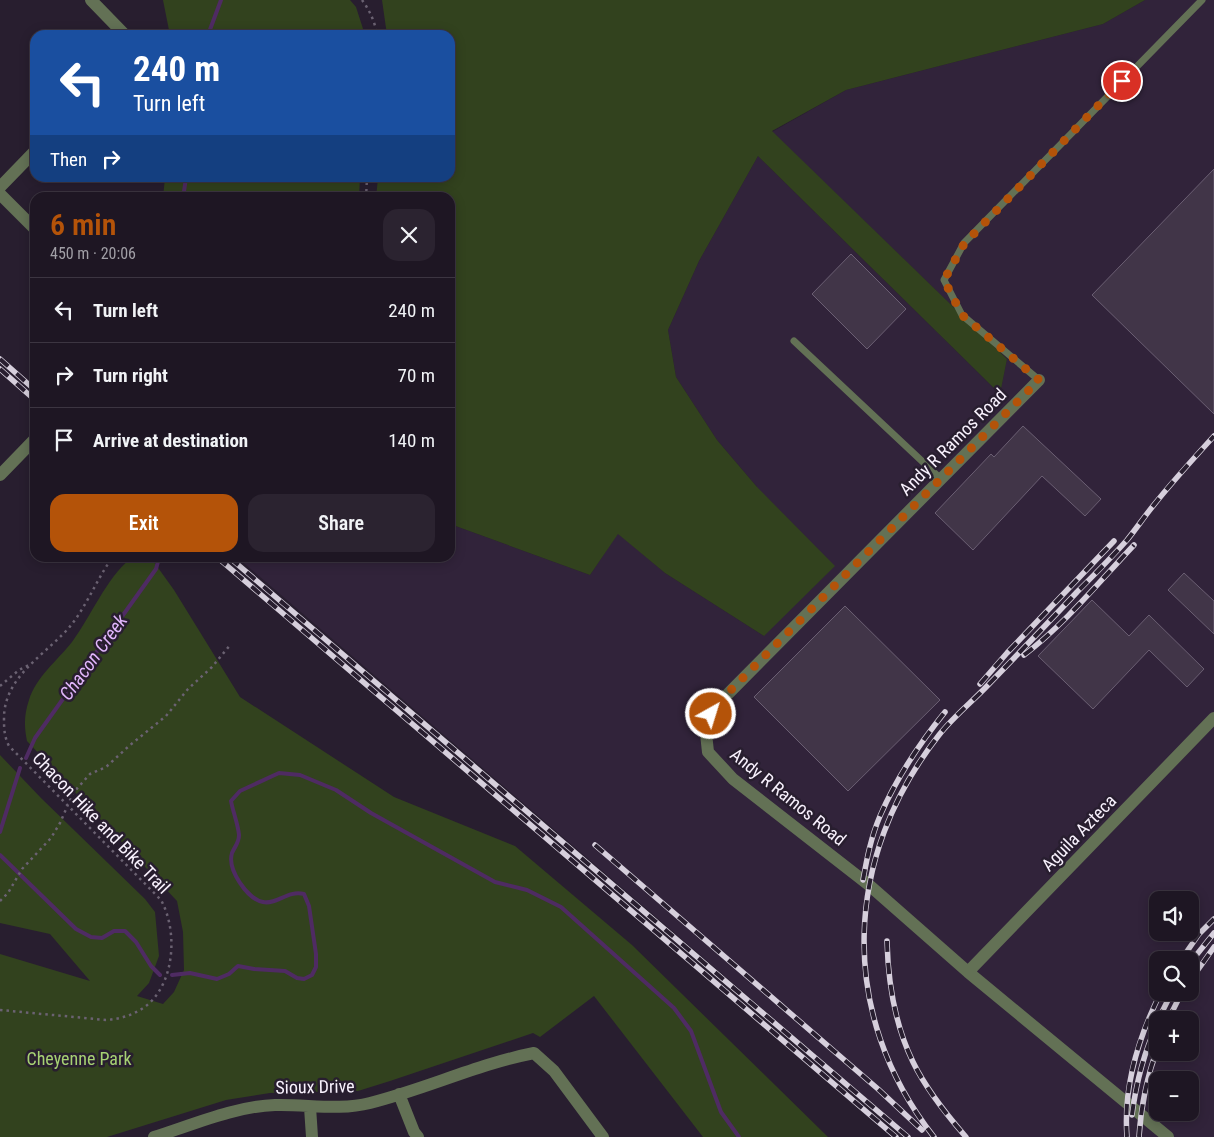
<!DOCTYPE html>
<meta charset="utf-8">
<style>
body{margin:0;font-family:"Roboto Condensed",sans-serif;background:#2b2330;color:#f1f3f6;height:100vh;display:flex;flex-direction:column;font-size:19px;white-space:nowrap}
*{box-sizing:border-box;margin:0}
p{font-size:16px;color:#a19fa6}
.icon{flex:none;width:28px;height:28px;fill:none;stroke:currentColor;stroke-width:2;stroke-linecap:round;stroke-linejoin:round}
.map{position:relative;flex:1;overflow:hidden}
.sheet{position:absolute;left:30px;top:192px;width:425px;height:370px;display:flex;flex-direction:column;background:#1e1623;border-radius:15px;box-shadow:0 2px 12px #0003,0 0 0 1px #3c3541}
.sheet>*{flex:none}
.hud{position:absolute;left:30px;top:30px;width:425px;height:152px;border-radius:15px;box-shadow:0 2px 12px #0003,0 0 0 1px #3c3541;background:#1a4fa0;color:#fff;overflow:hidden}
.fabs{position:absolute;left:1149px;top:891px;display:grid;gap:10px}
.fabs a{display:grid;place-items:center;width:50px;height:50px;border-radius:10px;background:#1e1623;box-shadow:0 2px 12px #0003,0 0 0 1px #3c3541;font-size:25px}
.pin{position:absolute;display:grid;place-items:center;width:42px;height:42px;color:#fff;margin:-21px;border:2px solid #fff;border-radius:50%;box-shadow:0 1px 5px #0007}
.me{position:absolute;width:55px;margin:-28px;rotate:39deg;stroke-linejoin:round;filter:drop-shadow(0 0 4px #0008)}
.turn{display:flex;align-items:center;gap:18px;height:105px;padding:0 20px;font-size:22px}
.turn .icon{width:65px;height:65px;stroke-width:2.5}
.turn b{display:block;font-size:35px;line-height:42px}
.then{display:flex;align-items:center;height:48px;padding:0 20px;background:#0003;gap:10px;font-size:19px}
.round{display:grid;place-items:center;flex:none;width:52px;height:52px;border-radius:15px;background:#2b2330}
.head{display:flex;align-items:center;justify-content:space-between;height:85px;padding:0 20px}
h1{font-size:30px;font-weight:600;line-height:38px;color:#b45309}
.action{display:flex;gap:10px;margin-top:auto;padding:10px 20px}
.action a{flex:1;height:58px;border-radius:15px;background:#b45309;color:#fff;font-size:20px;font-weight:600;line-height:58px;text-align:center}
.action a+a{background:#2b2330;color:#f1f3f6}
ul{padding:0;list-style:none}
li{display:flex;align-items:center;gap:15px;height:65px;padding:0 20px;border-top:1px solid #3c3541}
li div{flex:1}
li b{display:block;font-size:19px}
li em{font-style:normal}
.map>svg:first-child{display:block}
</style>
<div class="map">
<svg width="1214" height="1137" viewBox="0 0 1214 1137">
<rect width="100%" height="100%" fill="#281e2f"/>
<path fill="#31233a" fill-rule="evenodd" d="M1145,0H1214V1137H912L238,558H450V524L590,575L618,533L665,573L764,636L757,487L717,440L676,377L668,330L699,261L758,156L1000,394L1007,359L772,132L846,90L1103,24ZM1158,900H1190V932H1158ZM1158,960H1190V992H1158ZM1158,1020H1190V1052H1158ZM1158,1080H1190V1112H1158Z"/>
<path fill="#32421e" d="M163,0H350L356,7L365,35H170Z
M382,0H1145L1103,24L846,90L772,131L1007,359L1000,394L758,156L699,261L668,330L676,377L717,440L757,487L835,566L764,636L665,573L618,534L590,575L450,524V198H376L378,178H450V35H387Z
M165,178H360L359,197H163Z
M131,558H151L174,590L240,697L394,797L515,846L632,945L828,1137H703L594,996L540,1037L533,1033L390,1081L358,1091L270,1093L226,1100L107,1137H0V954L90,981L50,934L0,923V755L41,798L145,899L155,912L159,956L149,983L137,996L163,1004L174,992L184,970L183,932L177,901L27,741C24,726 24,715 29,700C36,677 57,661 72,642C92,615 105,580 131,558Z"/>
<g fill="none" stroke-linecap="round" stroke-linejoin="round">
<path stroke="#4f2b63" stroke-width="4" d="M208,35L221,0
M183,198L186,178
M26,758L35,738L156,569L159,558
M0,832L20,768
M0,855L76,929L91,937L102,938L114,931H125L136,942L151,966L160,975
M172,975L190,973L217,979L229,974L238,966L254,969L285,971L297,978L304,979L312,975L316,967V954L309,906L304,894C287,890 277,905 263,902C247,899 227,869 232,853C235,846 239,843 239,835C238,824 233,812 231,801L240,791L279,773L300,775L336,790L371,813L495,882L527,890L561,907L674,1008L691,1031L721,1112L739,1137"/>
</g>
<path fill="#413548" stroke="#6b5f73" d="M1214,169V414L1092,295Z
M851,254L906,309L867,349L812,294Z
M1023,426L1101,499L1085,516L1042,476L973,550L935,513L991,454L994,457Z
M1184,573L1214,601V634L1168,590Z
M1092,600L1129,636L1149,615L1204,669L1187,687L1149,650L1093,709L1038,656Z
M845,606L940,700L848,791L754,697Z"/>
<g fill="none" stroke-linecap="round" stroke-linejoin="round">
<path stroke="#6b6272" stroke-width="2.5" stroke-dasharray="2.5 4" stroke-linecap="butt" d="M362,0C370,11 375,22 377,35
M366,198L367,178
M0,686L19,670L31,664
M0,901L8,893L22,869L51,838L60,823L73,793L90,774L106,767L129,746L166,716L188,689L212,667L231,644
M0,1010L106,1020C120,1019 134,1015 146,1006C175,983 178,931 161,900L9,746C4,736 4,728 4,717C5,674 49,653 72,624C88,603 97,579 112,558"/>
<path stroke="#637155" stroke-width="7" d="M794,341L941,479
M1039,380L962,315L944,280L964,243L1202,0"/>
<path stroke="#637155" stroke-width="12" d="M91,0L125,35
M0,187L35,151
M0,194L35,229
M1039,380L717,705L705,724L708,752L733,779L869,885L968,972L1168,1137
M0,475L35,439
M968,972L1214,718
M399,1094L414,1132L418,1137
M310,1107L312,1137
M154,1137C192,1125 236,1106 275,1105C307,1104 339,1111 370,1103C426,1089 478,1064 534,1053L554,1071L603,1137"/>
<g stroke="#d6cfdc" stroke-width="5.5">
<path id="rail" d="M0,359L35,390
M0,369L35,400
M218,558L896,1137
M230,558L908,1137
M1024,655C1065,624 1099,582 1134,545
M980,684L1007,653L1114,541
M595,845L878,1089L922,1130
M863,880C867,858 871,837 880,816C896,779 919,744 945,712
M887,941C888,981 895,1025 913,1062C926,1089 946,1114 966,1137
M1181,960L1199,934L1214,919
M1190,963L1214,933
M1190,981L1214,947
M1158,1020L1172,992
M1168,1020L1182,992
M1132,1115C1136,1083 1144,1052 1158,1022
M934,1137C837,1014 843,857 939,735C954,716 973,701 989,684C1019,653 1048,623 1077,592C1094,575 1111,558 1127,540C1136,529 1144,517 1153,506C1172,482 1193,459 1214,436
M1127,1137C1123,1086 1138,1038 1161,992
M1139,1137C1141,1106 1147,1076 1158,1047"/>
</g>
<use href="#rail" stroke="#281e2f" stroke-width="4" stroke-dasharray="11" stroke-linecap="butt"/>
</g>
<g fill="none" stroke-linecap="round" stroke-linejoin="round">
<path stroke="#b45309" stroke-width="9" stroke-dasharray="0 16.2" d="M711,714L716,705L1039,380L962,315L944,280L964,244L1122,81"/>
</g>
<g text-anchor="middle" stroke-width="5" stroke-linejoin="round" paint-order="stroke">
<g font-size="18" fill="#f8f1fd" stroke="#281e2f">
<text transform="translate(953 442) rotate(-45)" y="6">Andy R Ramos Road</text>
<text transform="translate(788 797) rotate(39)" y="6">Andy R Ramos Road</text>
<text transform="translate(101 823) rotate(46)" y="6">Chacon Hike and Bike Trail</text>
<text transform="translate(1079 833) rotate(-46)" y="6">Aguila Azteca</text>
<text transform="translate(315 1087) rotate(-1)" y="6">Sioux Drive</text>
</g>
<g font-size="18" fill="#a6d173" stroke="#281e2f">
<text x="79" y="1065">Cheyenne Park</text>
</g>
<g font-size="19" font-style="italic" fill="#e1b6fb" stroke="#281e2f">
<text transform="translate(93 657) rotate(-54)" y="7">Chacon Creek</text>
</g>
</g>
</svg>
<div class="fabs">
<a><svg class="icon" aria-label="sound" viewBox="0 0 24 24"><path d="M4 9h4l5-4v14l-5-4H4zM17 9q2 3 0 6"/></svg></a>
<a><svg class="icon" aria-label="search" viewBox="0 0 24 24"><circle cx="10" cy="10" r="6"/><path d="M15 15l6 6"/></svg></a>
<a>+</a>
<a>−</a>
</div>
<div class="pin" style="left:1122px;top:81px;background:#d93025"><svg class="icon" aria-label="arrive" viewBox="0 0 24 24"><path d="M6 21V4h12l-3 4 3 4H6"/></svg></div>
<svg class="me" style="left:711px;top:714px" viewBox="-20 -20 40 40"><circle r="17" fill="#b45309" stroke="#fff" stroke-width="3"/><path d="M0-11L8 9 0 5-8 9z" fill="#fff"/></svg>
<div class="hud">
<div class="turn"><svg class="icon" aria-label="left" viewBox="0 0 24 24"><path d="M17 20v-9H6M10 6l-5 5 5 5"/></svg><div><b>240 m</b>Turn left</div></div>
<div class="then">Then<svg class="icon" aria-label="right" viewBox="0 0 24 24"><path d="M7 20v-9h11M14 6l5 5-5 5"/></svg></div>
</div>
<section class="sheet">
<div class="head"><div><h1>6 min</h1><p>450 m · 20:06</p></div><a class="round"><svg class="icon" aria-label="close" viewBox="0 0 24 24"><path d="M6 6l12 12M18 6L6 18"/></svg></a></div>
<ul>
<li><svg class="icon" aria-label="left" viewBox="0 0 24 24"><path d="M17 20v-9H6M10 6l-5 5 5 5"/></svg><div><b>Turn left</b></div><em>240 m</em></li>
<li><svg class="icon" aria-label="right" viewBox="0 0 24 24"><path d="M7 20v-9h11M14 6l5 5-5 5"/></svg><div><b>Turn right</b></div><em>70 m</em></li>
<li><svg class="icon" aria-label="arrive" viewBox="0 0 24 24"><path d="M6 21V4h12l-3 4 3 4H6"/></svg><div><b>Arrive at destination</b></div><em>140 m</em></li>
</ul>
<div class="action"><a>Exit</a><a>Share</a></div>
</section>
</div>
